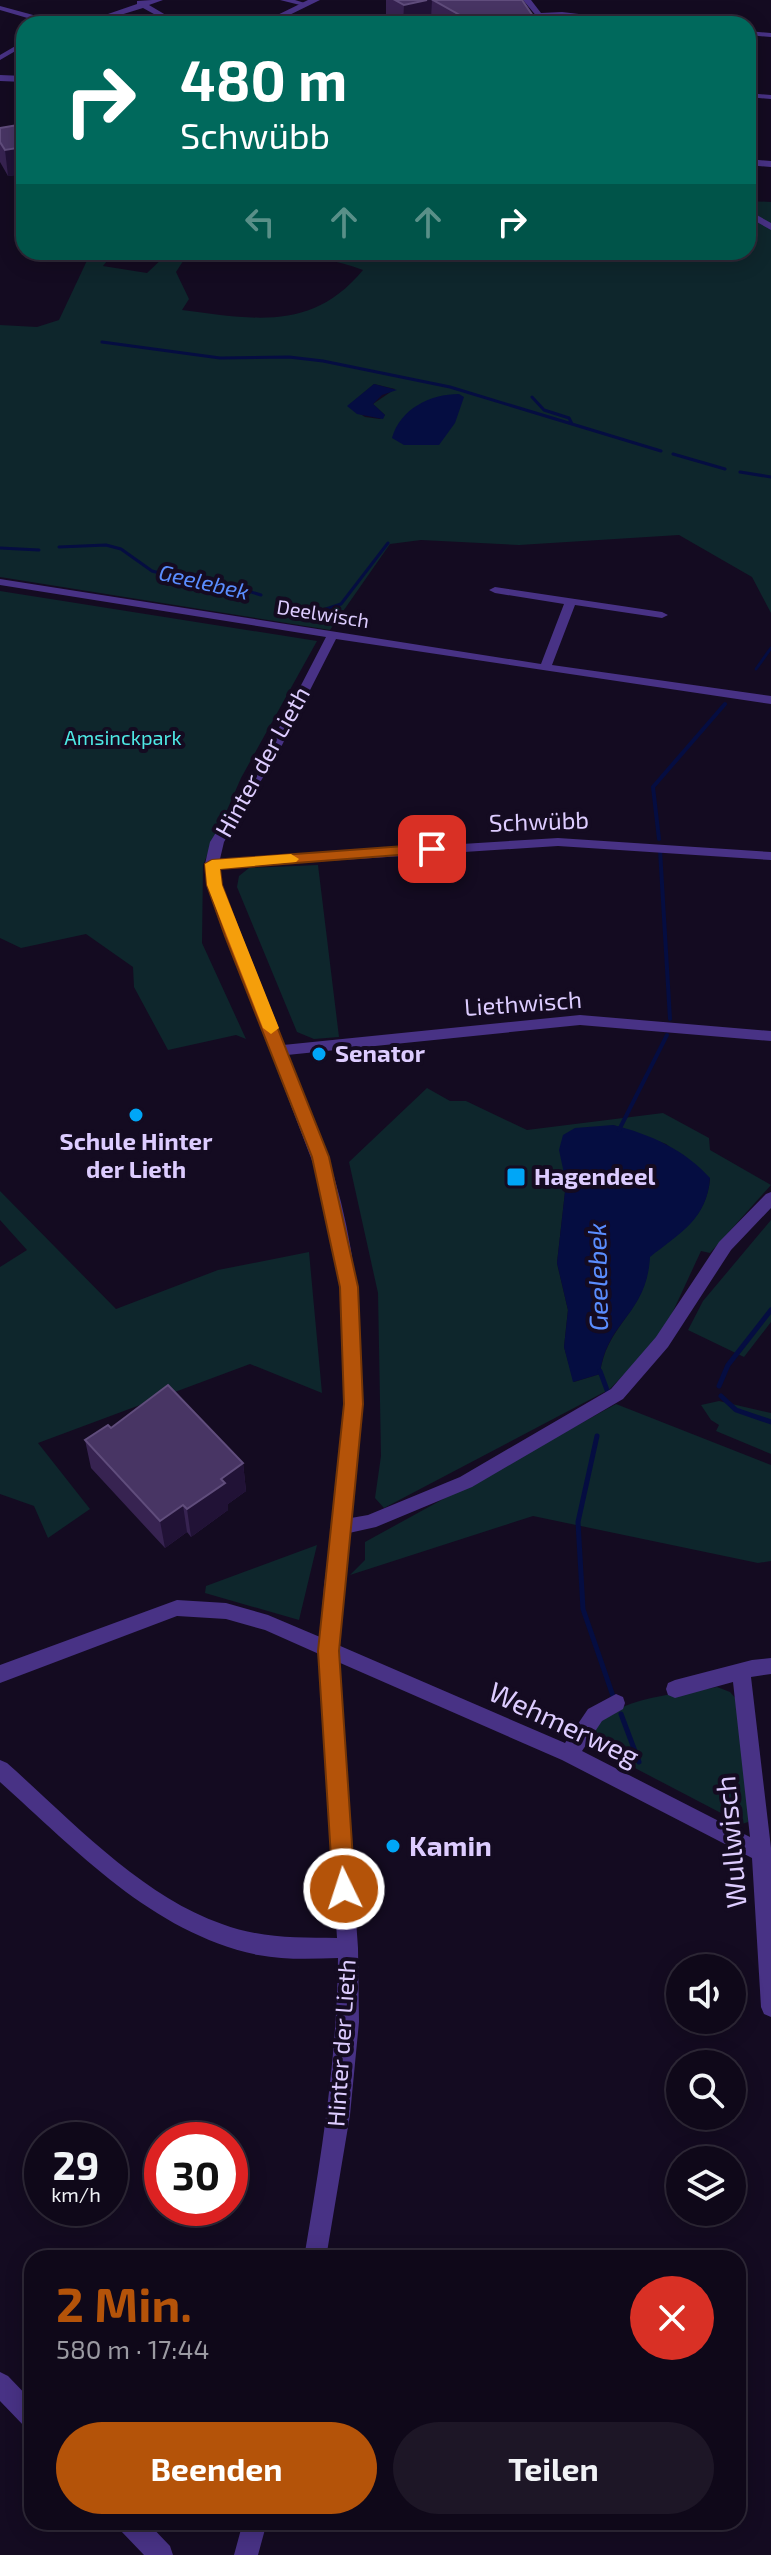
<!DOCTYPE html>
<html lang="de">
<meta charset="utf-8">
<style>
body{margin:0;font-family:"Exo 2",sans-serif;background:#1d1626;color:#f1f3f6;height:100vh;display:flex;flex-direction:column;font-size:30px;white-space:nowrap}
*{box-sizing:border-box;margin:0}
p{font-size:26px;color:#9b9aa2}
.icon{flex:none;width:44px;height:44px;fill:none;stroke:currentColor;stroke-width:2;stroke-linecap:round;stroke-linejoin:round}
.map{position:relative;flex:1;overflow:hidden}
.side{position:absolute;left:24px;top:2250px;width:722px;height:280px;display:flex;flex-direction:column;background:#0f0819;border-radius:24px;box-shadow:0 4px 20px #0003,0 0 0 2px #2f2938}
.side>*{flex:none}
.guide{position:absolute;left:16px;top:16px;width:740px;height:244px;border-radius:24px;box-shadow:0 4px 20px #0003,0 0 0 2px #2f2938;background:#00695c;color:#fff;overflow:hidden}
.fabs{position:absolute;left:666px;top:1954px;display:grid;gap:16px}
.fabs a{display:grid;place-items:center;width:80px;height:80px;border-radius:50%;background:#0f0819;box-shadow:0 4px 20px #0003,0 0 0 2px #2f2938;font-size:40px}
.speed{position:absolute;left:24px;top:2122px;display:flex;gap:16px;font-size:40px;font-weight:700;text-align:center}
.speed>*{display:grid;place-content:center;width:104px;height:104px;border-radius:50%;background:#0f0819;box-shadow:0 4px 20px #0003,0 0 0 2px #2f2938;line-height:1}
.speed small{font-size:20px;font-weight:400}
.speed .limit{border:12px solid #d22;background:#fff;color:#111}
.pin{position:absolute;display:grid;place-items:center;width:68px;height:68px;color:#fff;margin:-34px;border-radius:16px;box-shadow:0 4px 12px #0006}
.me{position:absolute;width:88px;margin:-44px;rotate:356deg;stroke-linejoin:round;filter:drop-shadow(0 0 6px #0008)}
.turn{display:flex;align-items:center;gap:28px;height:168px;padding:0 32px;font-size:36px}
.turn .icon{width:104px;height:104px;stroke-width:2.5}
.turn b{display:block;font-size:56px;line-height:68px}
.lanes{display:flex;align-items:center;height:76px;padding:0 32px;background:#0003;justify-content:center;gap:40px;direction:ltr}
.lanes .off{opacity:.35}
.round{display:grid;place-items:center;flex:none;width:84px;height:84px;border-radius:42px;background:#1d1626}
.head{display:flex;align-items:center;justify-content:space-between;height:136px;padding:0 32px}
h1{font-size:48px;font-weight:700;line-height:60px;color:#b45309}
.primary-button{display:flex;gap:16px;margin-top:auto;padding:16px 32px}
.primary-button a{flex:1;height:92px;border-radius:48px;background:#b45309;color:#fff;font-size:32px;font-weight:700;line-height:92px;text-align:center}
.primary-button a+a{background:#1d1626;color:#f1f3f6}
.map>svg:first-child{display:block}
</style>
<div class="map">
<svg width="771" height="2555" viewBox="0 0 771 2555">
<rect width="100%" height="100%" fill="#140b21"/>
<path fill="#0e262c" fill-rule="evenodd" d="M748,201L771,202V613L752,577L679,535L519,545L421,540L390,544L330,630L0,577V325L37,327L59,320L91,252H114L103,266L147,273L167,254L158,252H189L176,272L189,299L182,310C253,319 312,332 363,270C313,251 251,253 199,252H748ZM374,384L395,389L373,404L385,415L380,419L365,417L348,406Z
M0,591L317,641L241,778L203,865L202,943L246,1039L236,1035L168,1050L134,987L133,967L86,934L21,948L0,938Z
M318,865L339,1037L314,1039L297,1032L237,887L239,876L249,868Z
M427,1088L450,1101H466L527,1130L663,1113L709,1138L710,1150L771,1185L710,1253L701,1251L663,1333L610,1389L384,1508L375,1498L381,1456L378,1293L349,1162ZM613,1125L666,1144L710,1179C706,1219 679,1233 649,1257C648,1312 606,1323 600,1374L574,1382L564,1347L568,1310L557,1263L566,1183Z
M0,1191L116,1309L218,1270L309,1252L322,1393L250,1364L38,1443L90,1509L48,1538L34,1506L0,1494V1267L27,1250L0,1220Z
M771,1220V1322L744,1357L688,1330L703,1301Z
M719,1401L771,1413V1454L716,1431L719,1425L711,1420L701,1405Z
M616,1404L771,1465V1561L758,1563L533,1516L350,1575L365,1560V1542Z
M317,1545L299,1620L205,1593L206,1586Z
M717,1687L730,1692L738,1701L750,1816L748,1822L742,1824L589,1744C597,1696 678,1695 717,1687Z"/>
<path fill="#050d41" d="M374,384L397,390L382,395L373,404L385,415L383,419L357,414L347,406Z
M459,394L464,397L455,423L439,445H404L392,438C400,409 430,394 459,394Z
M613,1125C650,1134 685,1150 710,1178C707,1219 680,1233 650,1257C647,1315 606,1321 600,1374L573,1382L564,1347L568,1310L557,1263L566,1183L559,1150L563,1135L575,1128Z"/>
<g fill="none" stroke-linecap="round" stroke-linejoin="round">
<path stroke="#050d41" stroke-width="3" d="M102,342L220,358L289,357L323,361L450,387L661,451
M532,397L544,410L569,418L572,424
M673,454L725,469
M740,472L771,477
M59,547L106,545L121,549L152,571L174,577L199,576L261,595
M0,548L39,550
M323,610L341,604L388,543
M756,669L771,648"/>
<path stroke="#050d41" stroke-width="4" d="M659,839L653,787L725,704
M660,850L670,1019
M619,1130L667,1035"/>
<path stroke="#050d41" stroke-width="5" d="M600,1371L607,1390
M719,1386L728,1365L771,1310
M721,1396L736,1410L771,1422
M597,1436L578,1522L583,1609L613,1696
M621,1714L639,1762"/>
<path fill="#483285" fill-rule="evenodd" d="M152,0H163L149,5L181,24H172L143,8L91,24H79L137,4V1Z
M280,0H295L308,4L304,6Z
M523,0H531L541,13L562,12L663,24L545,17L550,23L543,24Z
M0,6L59,22L60,24H48L0,10Z
M748,31L771,33V37L748,35Z
M24,41V46L0,60V55Z
M748,93L771,95V99L748,97Z
M748,210L771,223V230L748,217Z
M0,579L541,664L564,604L495,593L489,590L495,587L662,612L668,615L662,618L575,605L552,665L771,696V704L336,639L279,751L224,842L220,859L558,838L771,852V860L558,846L219,868L221,885L283,1045L580,1015L771,1031V1041L580,1025L287,1055C303,1096 323,1138 335,1180C367,1290 366,1405 351,1518L368,1515L460,1477L611,1389L656,1337L719,1242L766,1194L771,1192V1208L731,1250L668,1347L623,1399L472,1487L376,1527L349,1533L338,1645L565,1743L588,1709L616,1694L623,1697L625,1703L623,1709L602,1721L582,1751L750,1837L733,1682L675,1698L668,1695L666,1689L668,1683L675,1680L752,1660L771,1658V1674L751,1677L771,1848V2017L764,2014L761,2007L752,1858L562,1760L338,1662L358,1948L359,2022L350,2115L326,2258H304C321,2158 337,2060 338,1958C311,1959 284,1960 258,1955C153,1933 77,1851 0,1782V1760L7,1763C70,1819 141,1896 222,1924C259,1938 298,1938 337,1938L319,1654L265,1630L226,1619L177,1616L0,1683V1665L177,1600L226,1603L268,1615L320,1637L324,1586L341,1463L346,1389L344,1319L335,1250L319,1179L207,885L205,864L210,842L267,751L326,637L0,585Z
M0,2372L8,2376L32,2401V2430L24,2426L0,2401Z
M118,2522H147L170,2546L173,2555H144L121,2531Z
M243,2522H267L258,2555H234Z"/>
<path fill="#483285" fill-rule="evenodd" d="M308,0H320L271,24H259Z
M0,75L24,76V82L0,81Z
M748,159L771,161V167L748,165Z"/>
</g>
<path fill="#372351" d="M386,0H522L533,16V24H439L431,19L410,24H401L386,15Z
M24,124V174L8,176L0,162V128Z
M111,1428L243,1463L246,1491L228,1504V1510L191,1537L187,1532L165,1548L91,1468L85,1440Z"/>
<path fill="#211236" d="M427,0H432L431,19L410,24H403L404,5Z
M513,15L512,24H474Z
M24,147V174L8,176L5,150Z
M243,1463L246,1491L228,1504V1510L191,1537L187,1509L221,1479Z
M183,1505L187,1532L165,1548L160,1521Z"/>
<path fill="#483564" stroke="#604d7c" stroke-width="2" d="M395,0H427L404,5Z
M433,0H522L533,16L513,15L474,23Z
M24,124V147L5,150L0,142V128Z
M168,1385L243,1463L221,1479L225,1483L187,1509L183,1505L160,1521L85,1440L108,1425L111,1428Z"/>
<path fill="#b45309" stroke="#753606" stroke-width="2" d="M432,844L439,849L437,852L220,869L222,885L241,936L329,1157L358,1287L363,1404L339,1651L355,1889L352,1897L344,1900L336,1897L333,1889L318,1651L344,1404L340,1287L312,1157L225,936L207,885L205,864L212,860Z"/>
<path fill="#f59e0b" d="M291,854L299,859L296,862L220,869L222,885L279,1028L271,1034L263,1028L207,885L205,864L212,860Z"/>
<g fill="#00a6f7" stroke="#140b21" stroke-width="3">
<circle cx="319" cy="1054" r="8"/>
<circle cx="136" cy="1115" r="8"/>
<rect x="506" y="1167" width="20" height="20" rx="4"/>
<circle cx="393" cy="1846" r="8"/>
</g>
<g text-anchor="middle" stroke-width="8" stroke-linejoin="round" paint-order="stroke">
<g font-size="20" fill="#dcf" stroke="#140b21">
<text transform="translate(323 614) rotate(9)" y="7">Deelwisch</text>
</g>
<g font-size="20" fill="#4ee9e5" stroke="#140b21">
<text x="123" y="745">Amsinckpark</text>
</g>
<g font-size="22" font-style="italic" fill="#5a8dff" stroke="#140b21">
<text transform="translate(204 582) rotate(13)" y="8">Geelebek</text>
</g>
<g font-size="24" fill="#dcf" stroke="#140b21">
<text transform="translate(263 762) rotate(-61)" y="8">Hinter der Lieth</text>
<text transform="translate(539 822) rotate(-2)" y="8">Schwübb</text>
<text transform="translate(523 1004) rotate(-4)" y="8">Liethwisch</text>
<text transform="translate(342 2043) rotate(-86)" y="8">Hinter der Lieth</text>
</g>
<g font-size="24" font-weight="bold" fill="#dcf" stroke="#140b21" text-anchor="start">
<text x="335" y="1062">Senator</text>
<text x="136" y="1150" text-anchor="middle">Schule Hinter<tspan x="136" dy="28">der Lieth</tspan></text>
<text x="534" y="1185">Hagendeel</text>
</g>
<g font-size="26" font-style="italic" fill="#5a8dff" stroke="#140b21">
<text transform="translate(598 1277) rotate(-91)" y="9">Geelebek</text>
</g>
<g font-size="28" fill="#dcf" stroke="#140b21">
<text transform="translate(564 1724) rotate(25)" y="10">Wehmerweg</text>
<text transform="translate(731 1842) rotate(-95)" y="10">Wullwisch</text>
</g>
<g font-size="28" font-weight="bold" fill="#dcf" stroke="#140b21" text-anchor="start">
<text x="409" y="1856">Kamin</text>
</g>
</g>
</svg>
<div class="fabs">
<a><svg class="icon" aria-label="sound" viewBox="0 0 24 24"><path d="M4 9h4l5-4v14l-5-4H4zM17 9q2 3 0 6"/></svg></a>
<a><svg class="icon" aria-label="search" viewBox="0 0 24 24"><circle cx="10" cy="10" r="6"/><path d="M15 15l6 6"/></svg></a>
<a><svg class="icon" aria-label="layers" viewBox="0 0 24 24"><path d="M12 4l9 5-9 5-9-5zM3 14l9 5 9-5"/></svg></a>
</div>
<div class="speed"><div>29<small>km/h</small></div><div class="limit">30</div></div>
<div class="pin" style="left:432px;top:849px;background:#d93025"><svg class="icon" aria-label="arrive" viewBox="0 0 24 24"><path d="M6 21V4h12l-3 4 3 4H6"/></svg></div>
<svg class="me" style="left:344px;top:1889px" viewBox="-20 -20 40 40"><circle r="17" fill="#b45309" stroke="#fff" stroke-width="3"/><path d="M0-11L8 9 0 5-8 9z" fill="#fff"/></svg>
<div class="guide">
<div class="turn"><svg class="icon" aria-label="right" viewBox="0 0 24 24"><path d="M7 20v-9h11M14 6l5 5-5 5"/></svg><div><b>480 m</b>Schwübb</div></div>
<div class="lanes"><svg class="icon off" aria-label="left" viewBox="0 0 24 24"><path d="M17 20v-9H6M10 6l-5 5 5 5"/></svg><svg class="icon off" aria-label="ahead" viewBox="0 0 24 24"><path d="M12 20V5M6 11l6-6 6 6"/></svg><svg class="icon off" aria-label="ahead" viewBox="0 0 24 24"><path d="M12 20V5M6 11l6-6 6 6"/></svg><svg class="icon" aria-label="right" viewBox="0 0 24 24"><path d="M7 20v-9h11M14 6l5 5-5 5"/></svg></div>
</div>
<section class="side">
<div class="head"><div><h1>2 Min.</h1><p>580 m · 17:44</p></div><a class="round" style="background:#d93025;color:#fff"><svg class="icon" aria-label="close" viewBox="0 0 24 24"><path d="M6 6l12 12M18 6L6 18"/></svg></a></div>
<div class="primary-button"><a>Beenden</a><a>Teilen</a></div>
</section>
</div>
